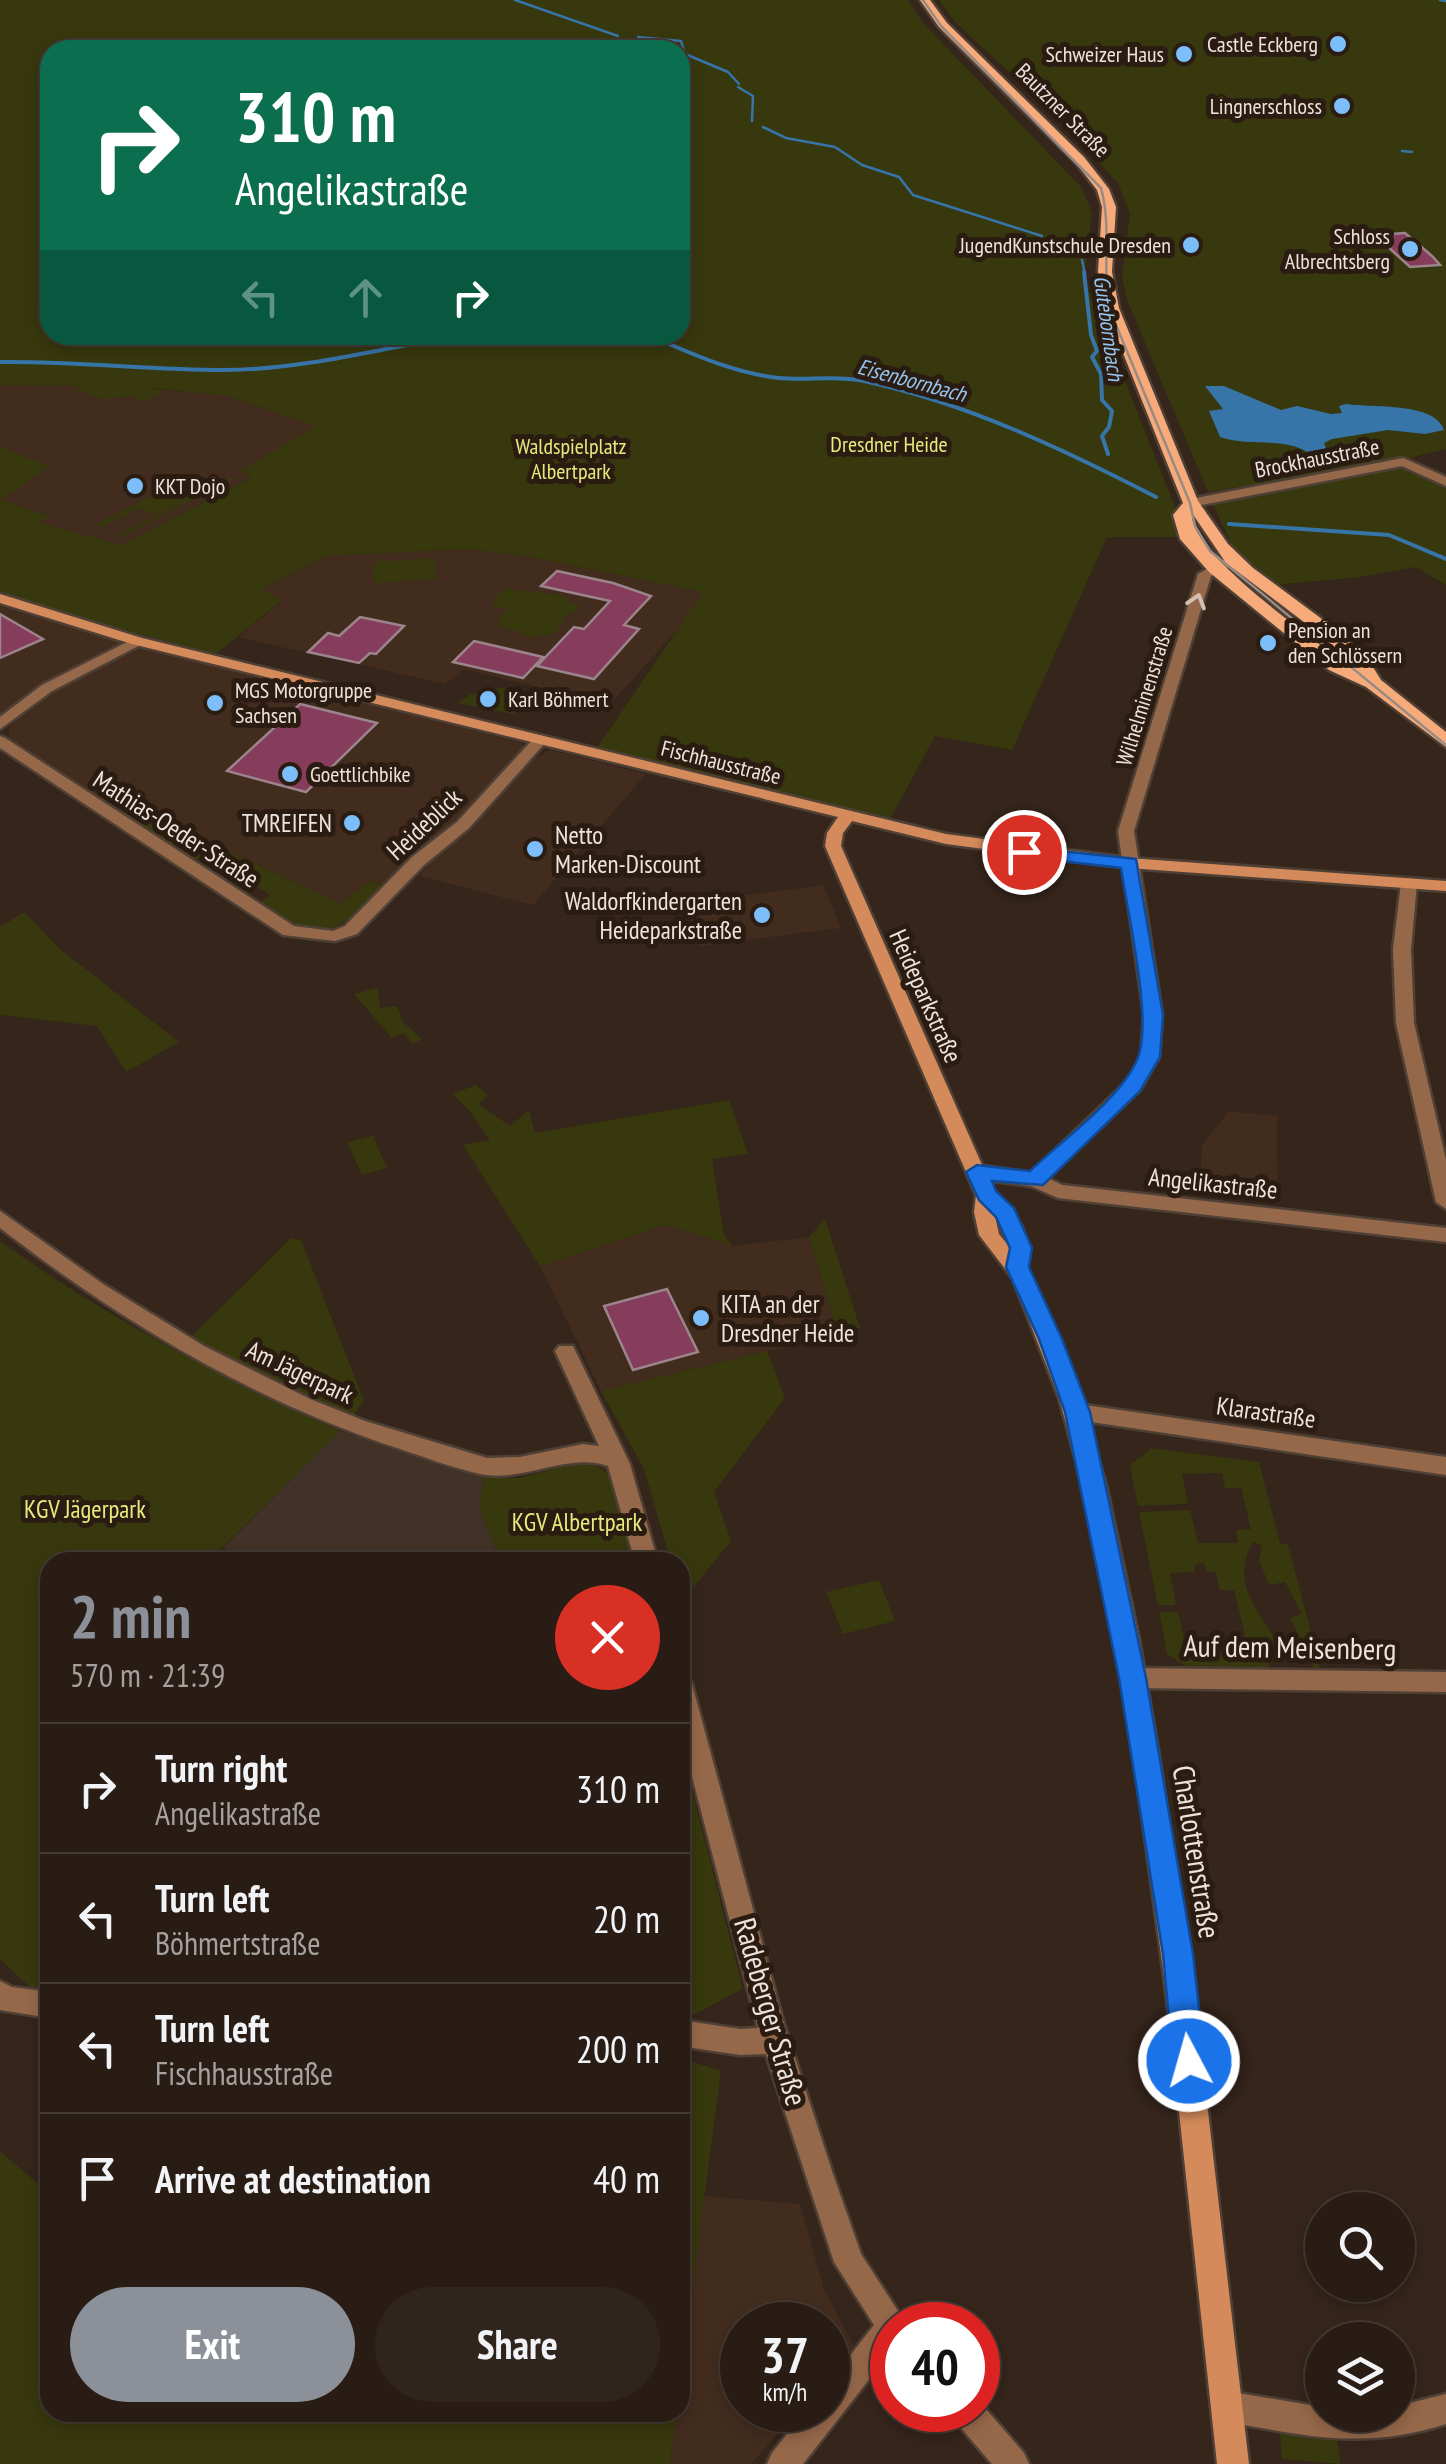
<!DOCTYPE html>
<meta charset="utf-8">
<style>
body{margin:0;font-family:"PT Sans Narrow",sans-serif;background:#30251d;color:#f1f3f6;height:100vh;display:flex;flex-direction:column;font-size:38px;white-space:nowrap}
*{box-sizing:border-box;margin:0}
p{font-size:32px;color:#a5a1a0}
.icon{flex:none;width:55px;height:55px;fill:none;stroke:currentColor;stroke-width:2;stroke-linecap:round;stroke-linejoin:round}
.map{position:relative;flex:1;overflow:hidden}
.details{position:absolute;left:40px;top:1552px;width:650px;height:870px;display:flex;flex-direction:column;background:#281c14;border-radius:30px;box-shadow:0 5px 15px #0003,0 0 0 2px #443a34}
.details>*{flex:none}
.banner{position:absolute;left:40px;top:40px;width:650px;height:305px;border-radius:30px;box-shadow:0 5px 15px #0003,0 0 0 2px #443a34;background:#0b6e4f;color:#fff;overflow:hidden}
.controls{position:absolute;left:1305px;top:2192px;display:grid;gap:20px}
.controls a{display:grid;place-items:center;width:110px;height:110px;border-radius:50%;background:#281c14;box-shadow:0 5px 15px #0003,0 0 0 2px #443a34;font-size:50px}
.speed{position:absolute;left:720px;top:2302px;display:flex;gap:20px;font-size:50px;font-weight:700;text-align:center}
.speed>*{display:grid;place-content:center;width:130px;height:130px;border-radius:50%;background:#281c14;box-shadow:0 5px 15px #0003,0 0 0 2px #443a34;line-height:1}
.speed small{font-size:25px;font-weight:400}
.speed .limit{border:15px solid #d22;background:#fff;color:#111}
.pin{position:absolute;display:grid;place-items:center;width:85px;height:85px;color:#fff;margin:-42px;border:5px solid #fff;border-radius:50%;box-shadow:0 2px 10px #0007}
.me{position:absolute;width:110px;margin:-55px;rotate:354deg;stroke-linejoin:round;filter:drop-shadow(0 0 8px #0008)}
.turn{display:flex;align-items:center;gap:35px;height:210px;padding:0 30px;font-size:45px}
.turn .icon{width:130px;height:130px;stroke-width:2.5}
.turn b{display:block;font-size:70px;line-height:85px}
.lanes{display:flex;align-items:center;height:95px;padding:0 30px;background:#0003;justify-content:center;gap:50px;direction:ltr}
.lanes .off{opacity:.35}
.round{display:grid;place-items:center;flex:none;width:105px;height:105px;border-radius:52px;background:#30251d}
.head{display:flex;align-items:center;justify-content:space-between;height:170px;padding:0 30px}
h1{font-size:60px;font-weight:700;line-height:75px;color:#8c9099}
.primary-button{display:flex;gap:20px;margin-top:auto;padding:20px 30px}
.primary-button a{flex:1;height:115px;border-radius:60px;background:#8c9099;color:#fff;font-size:40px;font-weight:700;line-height:115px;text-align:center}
.primary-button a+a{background:#30251d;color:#f1f3f6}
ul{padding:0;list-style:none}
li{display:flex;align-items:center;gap:30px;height:130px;padding:0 30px;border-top:2px solid #443a34}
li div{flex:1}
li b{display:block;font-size:38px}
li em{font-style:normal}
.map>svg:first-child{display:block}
</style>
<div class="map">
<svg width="1446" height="2464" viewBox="0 0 1446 2464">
<rect width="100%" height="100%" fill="#35251b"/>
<path fill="#422c1e" d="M0,385L137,387L228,396L317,426L242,472L253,476L123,545L38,523L49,515L0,500L49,466L0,447Z
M468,549L531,557L704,592L680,627L603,712L551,697L549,690L464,669L445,684L238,637L281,602L261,589L326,556Z
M0,605L123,643L112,649L122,654L146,647L522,743L524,749L459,822L423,848L386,886L370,881L340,904L247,859L172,835L174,828L145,817L131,824L9,740V728L19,716L8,712L0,716Z
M551,750L646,774L533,905L419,876L430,863L428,859L470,827L532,759Z
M823,885L841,928L700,946L684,903Z
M1229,1111L1277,1116L1278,1204L1199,1195L1202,1145Z
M666,1225L733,1246L809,1237L838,1334L601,1391L540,1266Z
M703,2196L800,2204L824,2289L854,2346L828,2376V2325H742V2410H798L751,2464H670L676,2413L680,2412V2381Z"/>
<path fill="#413126" d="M340,1431L484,1477L479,1507L501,1562H245L223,1548Z"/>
<path fill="#37380e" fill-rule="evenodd" d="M0,0H908L924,24L1082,188L1092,213L1084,278L1187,537H1107L1012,750L935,736L889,821L597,748L703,592L531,557L468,549L326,556L262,589L281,601L216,654L58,613L0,592V447L50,466L1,500L50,516L39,523L123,545L252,477L240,471L316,426L228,396L144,387L164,391L145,401L130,396L103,399L75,390L79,386L0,385ZM50,50H680V335H50Z
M939,0H1446V449L1397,461L1208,492L1127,300L1122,277L1130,214L1118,183L1044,104L956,23Z
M1402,466L1446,486V585L1416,567L1361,577L1273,585L1234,550L1213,504Z
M230,477L234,478L121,537L117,536L184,500L155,514L140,508L101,527L95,525L175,484L198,493Z
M435,558L436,579L374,583V562Z
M503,589L560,595L582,608L565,617L556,633L528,638L520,631L499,628L500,616L510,609L494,607V601Z
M504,687L522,695L514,714L458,703L471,694Z
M145,817L175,829L173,835L247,859L340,904L370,881L386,886C334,939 321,942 257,904L271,895L216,863L182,855L131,824Z
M24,912L60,949L179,1042L126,1072L97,1026L0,1015V927Z
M377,988L380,1008L397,1006L403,1022L422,1039L413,1044L404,1033L392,1038L354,994Z
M476,1085L488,1096L478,1104L510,1126L529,1110L535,1133L729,1100L748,1154L712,1159L724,1235L733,1246L666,1225L540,1266L463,1145L490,1140L469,1110L452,1094Z
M373,1136L387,1168L362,1175L347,1142Z
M825,1219L860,1328L838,1334L809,1237Z
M291,1238L301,1240L364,1401L351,1418L269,1382L189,1339Z
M0,1241C107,1318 220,1377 340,1431L208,1562H50V1992H35L0,1959Z
M767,1351L785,1398L714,1492L731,1541L682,1601L680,1562H671L644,1469L601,1391Z
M1152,1448L1259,1462L1280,1543L1288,1545L1321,1670H1315L1290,1618L1302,1614L1285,1582L1269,1585L1259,1560L1262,1546L1253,1542C1230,1584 1257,1607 1278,1644L1265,1648L1270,1669L1189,1668L1167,1654L1159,1612H1178L1187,1651L1233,1650L1231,1637L1245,1635L1234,1590H1220L1216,1572H1207L1203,1562L1194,1566L1195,1572L1170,1573L1176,1605H1158L1139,1512L1190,1510L1198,1543H1238L1236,1530L1251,1529L1241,1488H1225L1222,1473L1182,1474L1188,1504L1138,1506L1130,1465Z
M574,1464C584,1464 596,1464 604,1471C619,1483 628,1543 633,1562H501L479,1507L484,1477L518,1478Z
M879,1580L895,1621L843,1634L826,1592Z
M680,1744L743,1989L685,2019L680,2018Z
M680,2058L721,2071L680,2381Z
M0,2151L50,2194V2412L676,2413L670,2464H0Z
M1280,2432L1337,2438L1341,2464L1282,2459Z"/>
<path fill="#3774a8" d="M1205,386H1224L1281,410L1297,406L1331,414L1342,413L1339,406L1346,404C1374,408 1435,402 1444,430L1425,434L1388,430L1332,439L1324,443L1328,453L1354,461L1311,464L1315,458C1290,434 1250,448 1220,437L1209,411L1223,409Z"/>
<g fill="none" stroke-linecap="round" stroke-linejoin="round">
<path stroke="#3774a8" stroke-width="2.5" d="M515,0L618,36
M1440,0L1446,1
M638,37L681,41L685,54L728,72L739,84
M738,87L753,96L752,121
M763,127L786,138L835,147L862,165L899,177L913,195L1042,236
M1402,151L1412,152
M1053,241L1081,253
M1082,260L1085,274"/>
<path stroke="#3774a8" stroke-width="4" d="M1084,272L1091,335L1097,351L1092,357L1101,374L1102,400L1112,411L1109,427L1102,436L1108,454
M648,335C690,353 733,373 779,378C807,381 836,375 864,381C966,403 1063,449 1156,497
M0,362C75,361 149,370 224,370C302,370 383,348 460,335
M1229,524L1389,535L1446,559"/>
</g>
<path fill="#853d5b" stroke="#9b848c" stroke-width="2.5" d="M1405,233L1432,256L1440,265L1410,267L1375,235Z
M557,571L613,583L651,596L624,625L639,629L594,679L537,666L574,627L584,629L610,601L541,586Z
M0,614L43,639L0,658Z
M360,617L404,626L376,654L370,653L359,663L308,652L328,633L339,636Z
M474,641L543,657L523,678L453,662Z
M300,704L377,723L306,792L227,771Z
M667,1289L698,1352L633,1370L604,1306Z"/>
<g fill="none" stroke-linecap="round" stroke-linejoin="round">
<g stroke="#4f4036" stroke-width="5">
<path id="street" d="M1403,458L1446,477V486L1402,466L1191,507L1184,503L1191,499Z
M1232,555L1239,559L1237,562L1211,576L1134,831L1162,1015L1159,1057L1140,1090L1048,1178L1062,1185L1446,1228V1242L1058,1198L1031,1186L977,1179L967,1172L977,1165L1031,1173L1126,1082L1141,1057L1144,1015L1118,831L1198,574Z
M137,637L142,638V644L52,691L0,729V717L42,685Z
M540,735L545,737V743L469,828L424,865L357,934L335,941L283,935L0,748V736L5,738L294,926L333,931L345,926L412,857L457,822L535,737Z
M1409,878L1417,883L1411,949L1414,1023L1446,1160V1209L1436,1202L1396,1023L1393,949L1401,883Z
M0,1211L103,1284L204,1346L310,1399L365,1421L487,1458L520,1457L583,1444L599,1446L555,1351L559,1346H573L630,1464L658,1562H635L608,1466C565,1452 524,1483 480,1474C453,1468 427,1458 400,1449C252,1400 123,1323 0,1228Z
M1078,1404L1446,1457V1475L1078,1420L1070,1418L1067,1412L1070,1406Z
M1132,1668L1446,1672V1692L1132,1688L1123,1685L1120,1678L1123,1671Z
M680,1674L689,1677L692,1684L784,2024L833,2174L861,2254L907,2325H892V2350L803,2464H767L772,2453L806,2410H828V2384L874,2325L834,2262L766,2054L740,2055L680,2046V2020L740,2029L758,2028L680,1731Z
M0,1981L12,1987L50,1992V2018L0,2010Z
M1226,2391L1322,2407V2415H1398V2406L1446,2394V2424C1385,2444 1331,2441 1268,2429C1250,2426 1232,2424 1215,2417L1211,2406L1215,2395Z
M978,2400L1024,2453L1029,2464H992L955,2421L951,2410H978Z"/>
</g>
<g stroke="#4f4036" stroke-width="5">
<path id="secondary" d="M0,594L142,638L946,834L1129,858L1446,881V891L1129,868L946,844L852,821L843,833L841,846L994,1192L1022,1227L1028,1246L1027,1268L1060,1340L1081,1398L1107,1489L1139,1639L1159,1756L1194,1991L1249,2464H1217L1166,1991L1134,1756L1115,1639L1084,1489L1059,1398L1013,1279L979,1235L974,1212L976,1195L825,846L827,833L838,817L132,644L0,603ZM995,1216L1007,1244L999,1234Z"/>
</g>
<g stroke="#4f4036" stroke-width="5">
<path id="primary" d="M920,0H930L947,23L1084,157L1109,189L1116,207L1112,272L1119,308L1198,501L1228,544L1253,568L1338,631L1371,664L1381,680L1446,732V747L1366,687L1329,670L1209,572L1180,539L1173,515L1183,503L1105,308L1098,272L1102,207L1097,190L1076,163L939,27ZM1192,513L1226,563L1325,638L1355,668L1343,662C1310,636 1187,551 1192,513Z"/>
</g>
<use href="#street" fill="#96684a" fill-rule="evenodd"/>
<use href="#secondary" fill="#d48a5a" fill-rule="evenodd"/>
<use href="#primary" fill="#f8ab7a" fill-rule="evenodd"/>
<path stroke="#998b83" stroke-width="2.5" d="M923,0L941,26L1101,188C1112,227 1102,268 1109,308L1190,503L1195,526L1210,551L1446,745"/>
</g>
<defs><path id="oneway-chevron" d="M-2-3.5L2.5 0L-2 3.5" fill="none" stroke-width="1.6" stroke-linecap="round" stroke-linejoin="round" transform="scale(2.5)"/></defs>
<use stroke="#d4beb0" href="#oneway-chevron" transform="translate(1197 601) rotate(-73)"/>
<path fill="#1a73e8" stroke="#114b97" stroke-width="2.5" d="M1024,847L1136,859L1163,1015L1160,1057L1140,1091L1043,1185L992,1181L996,1191L1014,1208L1032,1248L1029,1267L1062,1339L1090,1412L1146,1678L1193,1954L1205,2061L1200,2071L1189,2076L1178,2071L1173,2061L1163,1954L1119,1678L1065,1412L1039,1339L1006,1267L1010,1248L996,1217L979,1200L966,1172L977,1165L1030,1171C1061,1141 1120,1099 1137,1060C1154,1023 1127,911 1121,868L1017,856L1015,852Z"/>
<g fill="#7cbef9" stroke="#2b1c12" stroke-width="4">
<circle cx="1338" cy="44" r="10"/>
<circle cx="1184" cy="54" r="10"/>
<circle cx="1342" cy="106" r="10"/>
<circle cx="1191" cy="245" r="10"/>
<circle cx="1410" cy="249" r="10"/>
<circle cx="135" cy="486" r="10"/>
<circle cx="1268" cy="643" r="10"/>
<circle cx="488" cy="699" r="10"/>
<circle cx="215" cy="703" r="10"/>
<circle cx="290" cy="774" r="10"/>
<circle cx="352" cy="823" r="10"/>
<circle cx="535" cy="849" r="10"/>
<circle cx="762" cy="915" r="10"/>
<circle cx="701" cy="1318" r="10"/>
</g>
<g text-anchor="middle" stroke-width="10" stroke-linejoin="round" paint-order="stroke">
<g font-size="22" fill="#eee3dc" stroke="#2b1c12" text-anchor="end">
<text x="1318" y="52">Castle Eckberg</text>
<text x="1164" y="62">Schweizer Haus</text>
<text x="1322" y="114">Lingnerschloss</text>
<text x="1390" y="244">Schloss<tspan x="1390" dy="25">Albrechtsberg</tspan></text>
<text x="1171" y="253">JugendKunstschule Dresden</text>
<text x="155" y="494" text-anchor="start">KKT Dojo</text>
<text x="1288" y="638" text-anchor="start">Pension an<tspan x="1288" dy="25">den Schlössern</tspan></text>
<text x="235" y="698" text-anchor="start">MGS Motorgruppe<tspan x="235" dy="25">Sachsen</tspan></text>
<text x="508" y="707" text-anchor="start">Karl Böhmert</text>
<text x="310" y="782" text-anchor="start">Goettlichbike</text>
</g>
<g font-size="22" fill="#eee3dc" stroke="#2b1c12">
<text transform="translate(1063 110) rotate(45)" y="8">Bautzner Straße</text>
<text transform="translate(1317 458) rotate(-11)" y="8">Brockhausstraße</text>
<text transform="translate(1144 696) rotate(-73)" y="8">Wilhelminenstraße</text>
<text transform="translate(721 762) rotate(14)" y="8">Fischhausstraße</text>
</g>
<g font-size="22" font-style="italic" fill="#95c4f0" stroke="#2b1c12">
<text transform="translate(1109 328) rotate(82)" y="8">Gutebornbach</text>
<text transform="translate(912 380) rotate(15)" y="8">Eisenbornbach</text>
</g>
<g font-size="22" fill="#e6ea7c" stroke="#2b1c12">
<text x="889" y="452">Dresdner Heide</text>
<text x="571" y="454">Waldspielplatz<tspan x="571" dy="25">Albertpark</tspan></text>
</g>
<g font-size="25" fill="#eee3dc" stroke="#2b1c12" text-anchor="end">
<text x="332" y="832">TMREIFEN</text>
<text x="555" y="844" text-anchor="start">Netto<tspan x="555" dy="29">Marken-Discount</tspan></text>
<text x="742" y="910">Waldorfkindergarten<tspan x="742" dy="29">Heideparkstraße</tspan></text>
<text x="721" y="1313" text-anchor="start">KITA an der<tspan x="721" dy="29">Dresdner Heide</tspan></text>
</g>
<g font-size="25" fill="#eee3dc" stroke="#2b1c12">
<text transform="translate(424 824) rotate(-43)" y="9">Heideblick</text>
<text transform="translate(176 829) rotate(33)" y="9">Mathias-Oeder-Straße</text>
<text transform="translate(926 996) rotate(66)" y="9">Heideparkstraße</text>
<text transform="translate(1213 1183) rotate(6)" y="9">Angelikastraße</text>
<text transform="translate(300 1372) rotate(25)" y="9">Am Jägerpark</text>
<text transform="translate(1266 1412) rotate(8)" y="9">Klarastraße</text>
</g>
<g font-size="25" fill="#e6ea7c" stroke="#2b1c12">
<text x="85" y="1518">KGV Jägerpark</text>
<text x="577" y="1531">KGV Albertpark</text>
</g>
<g font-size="30" fill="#eee3dc" stroke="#2b1c12">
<text transform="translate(1290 1648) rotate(1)" y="10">Auf dem Meisenberg</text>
<text transform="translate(1196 1852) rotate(81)" y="10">Charlottenstraße</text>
<text transform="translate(770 2012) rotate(74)" y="10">Radeberger Straße</text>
</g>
</g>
</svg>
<div class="controls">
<a><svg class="icon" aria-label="search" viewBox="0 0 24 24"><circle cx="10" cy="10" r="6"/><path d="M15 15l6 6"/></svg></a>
<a><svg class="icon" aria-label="layers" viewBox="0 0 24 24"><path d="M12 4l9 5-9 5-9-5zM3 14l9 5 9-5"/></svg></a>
</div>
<div class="speed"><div>37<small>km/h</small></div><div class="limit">40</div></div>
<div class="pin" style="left:1024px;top:852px;background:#d93025"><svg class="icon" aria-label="arrive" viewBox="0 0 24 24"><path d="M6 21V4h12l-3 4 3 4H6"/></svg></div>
<svg class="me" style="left:1189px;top:2061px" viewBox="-20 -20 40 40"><circle r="17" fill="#1a73e8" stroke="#fff" stroke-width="3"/><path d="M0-11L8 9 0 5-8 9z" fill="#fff"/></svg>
<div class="banner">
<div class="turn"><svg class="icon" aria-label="right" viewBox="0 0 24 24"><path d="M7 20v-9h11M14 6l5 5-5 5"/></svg><div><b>310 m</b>Angelikastraße</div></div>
<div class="lanes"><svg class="icon off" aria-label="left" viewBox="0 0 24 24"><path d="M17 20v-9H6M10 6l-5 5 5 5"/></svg><svg class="icon off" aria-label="ahead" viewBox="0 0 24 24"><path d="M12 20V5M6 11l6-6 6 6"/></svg><svg class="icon" aria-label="right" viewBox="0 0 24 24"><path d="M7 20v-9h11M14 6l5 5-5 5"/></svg></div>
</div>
<section class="details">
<div class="head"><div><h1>2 min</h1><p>570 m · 21:39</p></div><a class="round" style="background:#d93025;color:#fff"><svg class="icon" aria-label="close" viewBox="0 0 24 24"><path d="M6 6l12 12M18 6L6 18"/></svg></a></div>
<ul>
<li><svg class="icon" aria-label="right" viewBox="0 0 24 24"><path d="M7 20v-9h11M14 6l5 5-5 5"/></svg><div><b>Turn right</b><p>Angelikastraße</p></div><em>310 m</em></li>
<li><svg class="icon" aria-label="left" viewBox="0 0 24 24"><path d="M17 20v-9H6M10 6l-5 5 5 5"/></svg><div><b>Turn left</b><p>Böhmertstraße</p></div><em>20 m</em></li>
<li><svg class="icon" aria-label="left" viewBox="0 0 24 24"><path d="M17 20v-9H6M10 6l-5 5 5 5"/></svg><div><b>Turn left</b><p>Fischhausstraße</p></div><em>200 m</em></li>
<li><svg class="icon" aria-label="arrive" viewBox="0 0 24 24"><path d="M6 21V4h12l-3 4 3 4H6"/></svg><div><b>Arrive at destination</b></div><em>40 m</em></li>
</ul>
<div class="primary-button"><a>Exit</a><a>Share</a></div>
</section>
</div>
